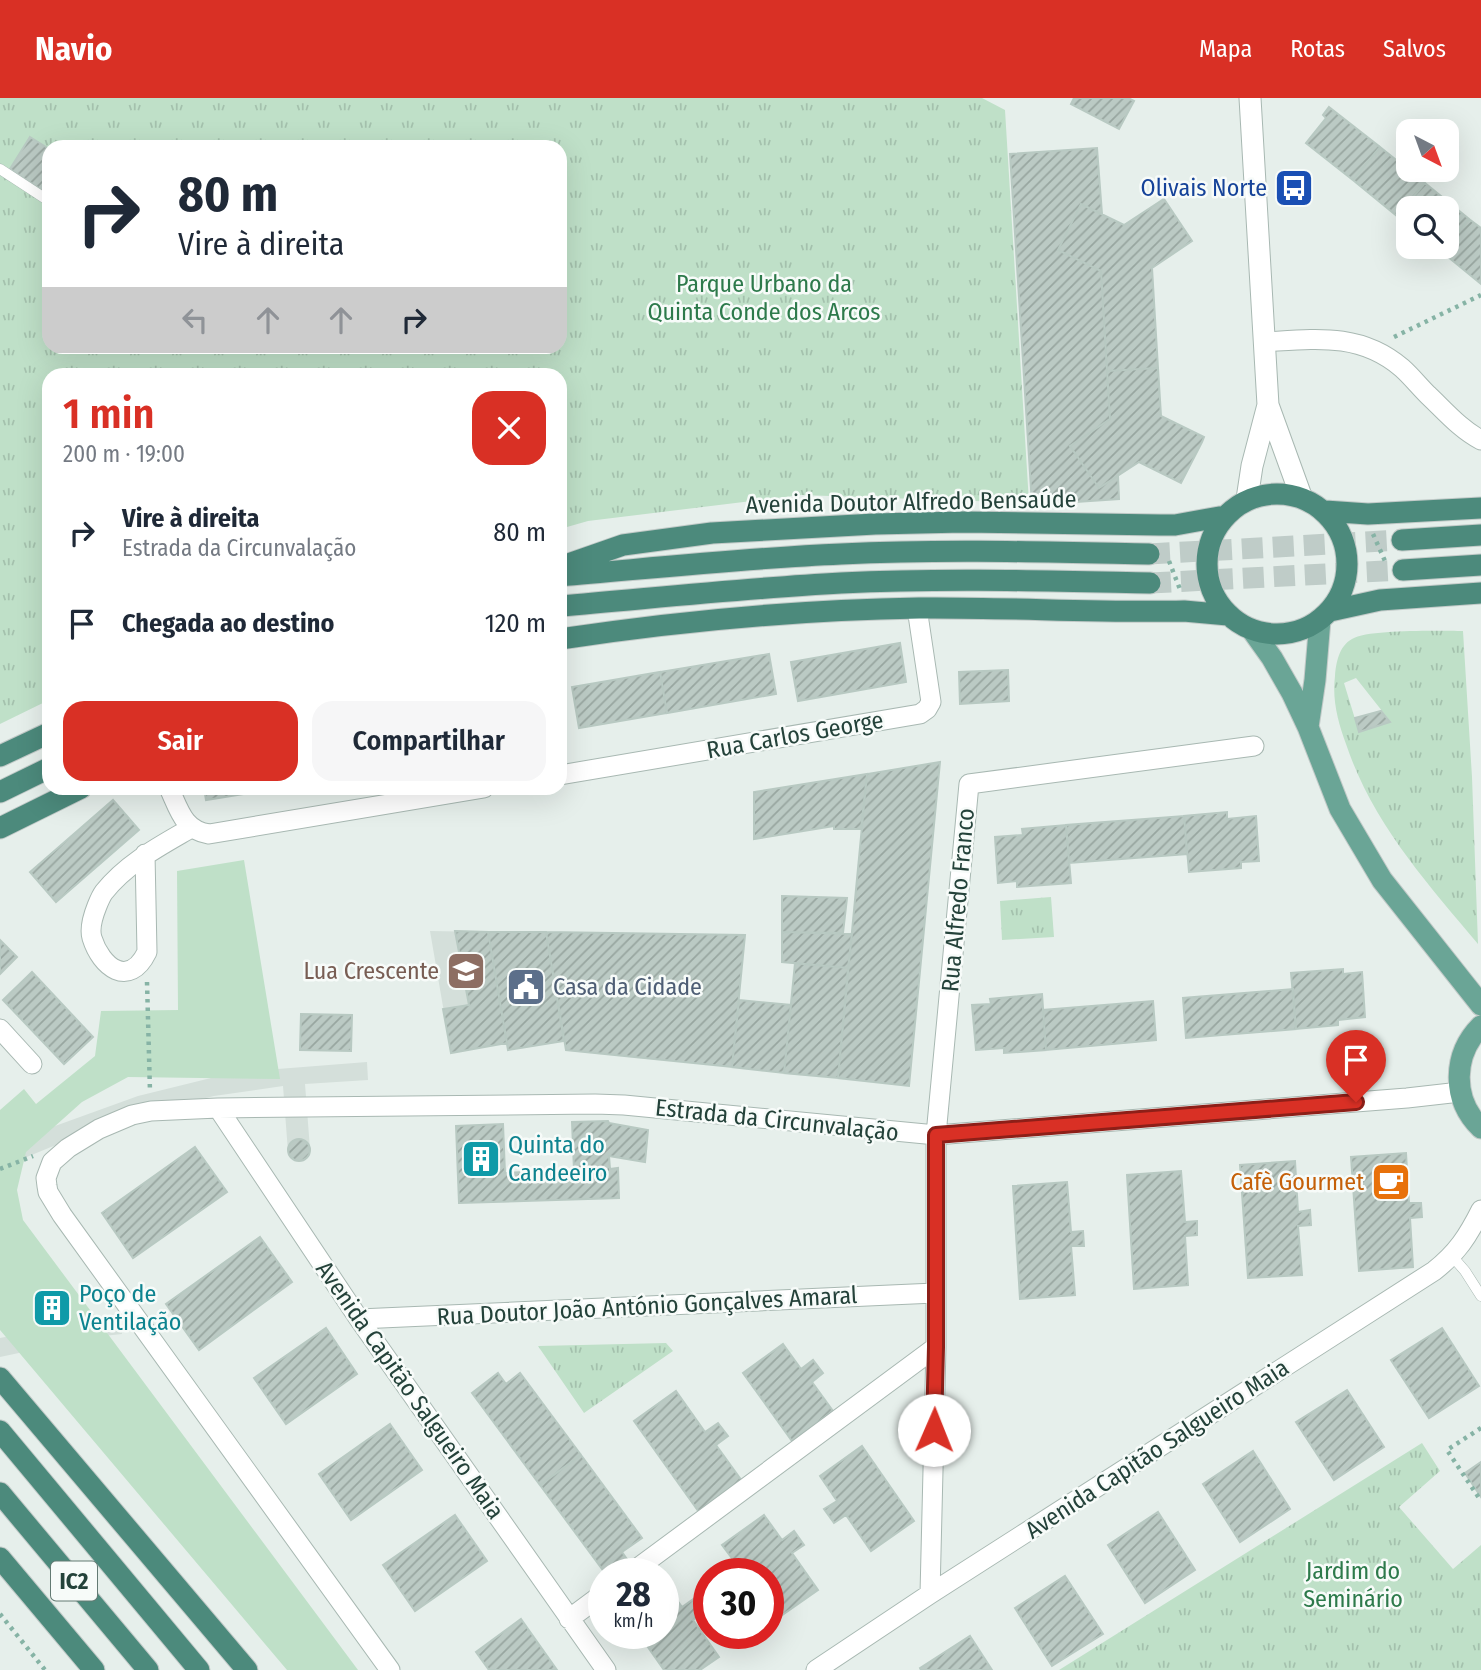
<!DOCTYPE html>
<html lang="pt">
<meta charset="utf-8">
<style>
body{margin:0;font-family:"Fira Sans Condensed",sans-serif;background:#f6f6f7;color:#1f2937;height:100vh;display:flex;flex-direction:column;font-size:26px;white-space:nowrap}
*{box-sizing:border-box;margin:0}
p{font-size:23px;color:#747a83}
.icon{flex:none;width:38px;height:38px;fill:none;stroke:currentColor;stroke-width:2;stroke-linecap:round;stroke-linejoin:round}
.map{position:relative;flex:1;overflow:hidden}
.panel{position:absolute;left:42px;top:270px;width:525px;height:427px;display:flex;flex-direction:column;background:#fff;border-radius:21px;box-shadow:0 7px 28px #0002}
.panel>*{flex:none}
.guide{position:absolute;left:42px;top:42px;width:525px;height:214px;border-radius:21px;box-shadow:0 7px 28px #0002;background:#fff;color:#1f2937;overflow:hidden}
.needle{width:46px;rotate:139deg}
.controls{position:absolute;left:1396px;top:21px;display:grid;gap:14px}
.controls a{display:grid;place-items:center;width:63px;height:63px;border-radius:14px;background:#fff;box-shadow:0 7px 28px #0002;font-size:35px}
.speed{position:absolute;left:588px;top:1460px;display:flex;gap:14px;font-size:35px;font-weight:700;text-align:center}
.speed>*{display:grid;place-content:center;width:91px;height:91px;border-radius:50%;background:#fff;box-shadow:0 7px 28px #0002;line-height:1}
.speed small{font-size:18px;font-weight:400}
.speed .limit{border:10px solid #d22;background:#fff;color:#111}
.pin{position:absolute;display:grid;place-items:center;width:60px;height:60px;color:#fff;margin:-72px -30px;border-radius:50% 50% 50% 0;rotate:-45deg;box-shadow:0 0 7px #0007}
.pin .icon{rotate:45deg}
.me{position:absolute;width:77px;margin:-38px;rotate:1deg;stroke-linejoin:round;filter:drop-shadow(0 0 5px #0008)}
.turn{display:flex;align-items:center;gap:24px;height:147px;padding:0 21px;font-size:32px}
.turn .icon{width:91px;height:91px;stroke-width:2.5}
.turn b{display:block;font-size:49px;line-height:60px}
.lanes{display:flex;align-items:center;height:66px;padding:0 21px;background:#0003;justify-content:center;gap:35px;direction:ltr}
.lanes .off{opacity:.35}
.round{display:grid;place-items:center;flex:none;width:74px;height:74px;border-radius:21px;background:#f6f6f7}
.summary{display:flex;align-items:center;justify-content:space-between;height:119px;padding:0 21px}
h1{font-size:42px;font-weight:600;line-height:52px;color:#d93025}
.cta{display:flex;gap:14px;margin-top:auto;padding:14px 21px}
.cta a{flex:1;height:80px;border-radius:21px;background:#d93025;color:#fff;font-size:28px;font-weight:600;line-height:80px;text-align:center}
.cta a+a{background:#f6f6f7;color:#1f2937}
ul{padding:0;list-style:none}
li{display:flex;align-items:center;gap:21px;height:91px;padding:0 21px}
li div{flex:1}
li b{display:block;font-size:26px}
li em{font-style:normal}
header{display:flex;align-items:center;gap:42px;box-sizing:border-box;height:98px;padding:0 35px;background:#d93025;color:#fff}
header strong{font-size:33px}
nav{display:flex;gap:38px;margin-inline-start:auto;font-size:24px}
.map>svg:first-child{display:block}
</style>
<header>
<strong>Navio</strong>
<nav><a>Mapa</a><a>Rotas</a><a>Salvos</a></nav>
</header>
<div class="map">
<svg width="1481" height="1572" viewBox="0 0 1481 1572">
<defs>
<pattern id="park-tufts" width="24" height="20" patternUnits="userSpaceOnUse" patternTransform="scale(1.75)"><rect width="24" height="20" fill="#bfe0c8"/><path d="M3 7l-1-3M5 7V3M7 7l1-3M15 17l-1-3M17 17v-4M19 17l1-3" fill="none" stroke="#a4c1ad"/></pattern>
<pattern id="building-hatch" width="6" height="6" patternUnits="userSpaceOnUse" patternTransform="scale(1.75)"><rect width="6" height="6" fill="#bbcac4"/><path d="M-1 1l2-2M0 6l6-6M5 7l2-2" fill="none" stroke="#98a6a0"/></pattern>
</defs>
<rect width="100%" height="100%" fill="#e6efeb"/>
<path fill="#d4dfda" d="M430,833L488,834L507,945L451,955Z
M367,964L368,982L305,986L310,1051V1056L306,1061L301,1063L295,1062L290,1059L288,1054L283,988L214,998L144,1015L51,1049L0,1070L44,1032L138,998L211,980L265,972Z
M120,1218L122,1236L94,1239L0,1259V1240L91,1222Z"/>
<path fill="#bfe0c8" d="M244,762L280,981L128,979L82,1004L26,1054L17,1092L23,1122L358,1572H287L0,1232V1012L24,991L36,1006L95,958L101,913L178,912L177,773Z"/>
<path fill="url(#park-tufts)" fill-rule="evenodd" d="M0,0H982L1005,12L1029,405L801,397L588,423L560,431V276H49V602L0,626ZM49,49H560V248H49Z
M1463,533L1472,679L1478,846C1426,784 1372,724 1346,646C1338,624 1332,602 1335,578C1336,565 1339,548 1352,541C1369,531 1440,533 1463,533ZM1356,580L1390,623L1389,624L1359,634L1344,585Z
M1051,799L1054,839L1002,842L1000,803Z
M666,1245L673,1253L584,1315L538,1248Z
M1422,1345L1440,1373L1399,1409L1453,1471L1481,1447V1572H1059Z"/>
<path fill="url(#building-hatch)" stroke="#b8c9c2" stroke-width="2" d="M1074,0H1128L1134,3L1119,31L1071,6Z
M1329,9L1380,49L1353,82L1306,45L1326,20L1323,17Z
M30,39L49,51V97L10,71Z
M1380,49L1425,85L1397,118L1353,82Z
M1097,50L1102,116L1081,106L1058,152L1101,173L1110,321L1070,348L1099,390L1118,378L1119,401L1032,407L1010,56Z
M1425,85L1469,121L1447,148V110H1409V128L1397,118Z
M1164,101L1192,143L1152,170L1158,270L1107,273L1101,173L1058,152L1081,106L1124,127Z
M1469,121L1481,130V186L1442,154Z
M1158,270L1161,318L1204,339L1202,344L1181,385L1139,364L1099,390L1070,348L1110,321L1107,273Z
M900,545L906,584L798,603L791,564Z
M769,556L776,596L667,615L660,574Z
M1008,572L1009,603L960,606L959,574Z
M660,574L667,615L579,630L572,589Z
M1381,613L1390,624L1359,634L1355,620Z
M940,664L909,988L838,980L867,676Z
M867,676L861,731H834V728L754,741V694Z
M204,690H282L206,702Z
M113,702L139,732L56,804L30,774Z
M1227,714V721L1256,718L1259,763L1241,764V770L1189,774L1184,718Z
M1184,718L1187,756L1069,765L1066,727Z
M1066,727L1071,785L1017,789V783L998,785L995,739L1023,737L1022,731Z
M782,798L847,800L843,835L782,834Z
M455,833L488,834L507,945L451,955L443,911L469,907Z
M488,834H546L564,943L508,952Z
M546,834L745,837L732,969L566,952Z
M782,834L852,836L848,870L782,864Z
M0,842L17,859L0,876Z
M795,865L848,870L838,980L784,975Z
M1343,871V876L1362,874L1365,919L1338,922V927L1296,931L1291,875Z
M32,874L93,939L64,966L3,902Z
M1293,891L1296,931L1186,940L1183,900Z
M1042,896L1046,952L1004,955V950L976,952L972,907L991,906L990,901Z
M739,902L791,907L784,975L732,969Z
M1153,903L1156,942L1046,952L1043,912Z
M301,916L352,917L351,953L300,952Z
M608,1023L609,1025L648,1032L645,1064L609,1058L610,1071L618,1070L619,1100L459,1105L456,1028L503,1026L505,1075L574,1072L572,1024Z
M288 1052a11 11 0 1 1 22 0a11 11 0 1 1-22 0Z
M195,1049L227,1094L133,1160L102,1115Z
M1406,1055L1409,1105H1421L1422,1119L1410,1120L1413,1169L1359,1173L1351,1059Z
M1295,1063L1298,1114L1310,1112L1311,1127L1298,1128L1302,1177L1248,1180L1240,1067Z
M1181,1073L1185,1124L1197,1123V1137L1185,1138L1188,1187L1134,1191L1127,1077Z
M1067,1084L1071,1134L1083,1133L1084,1148H1071L1075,1197L1020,1201L1013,1088Z
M260,1139L292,1184L199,1252L166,1206Z
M41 1210a11 11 0 1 1 22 0a11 11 0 1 1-22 0Z
M326,1230L357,1276L286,1326L254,1280Z
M1442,1230L1479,1288L1429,1320L1391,1262Z
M783,1246L801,1271L813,1262L823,1275L812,1284L833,1313L792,1343L743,1275Z
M498,1275L506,1286L520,1275L581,1357L540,1387L472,1295Z
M1347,1292L1384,1349L1334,1382L1296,1324Z
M676,1293L705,1334L718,1325L728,1338L716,1347L742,1383L699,1414L634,1323Z
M390,1326L422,1372L351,1422L319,1376Z
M862,1348L914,1423L871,1453L846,1417L834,1425L824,1411L837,1403L820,1378Z
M1253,1353L1290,1411L1240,1444L1203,1386Z
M581,1357L642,1440L622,1454L629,1464L614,1475H605L540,1387Z
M1481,1364V1399L1465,1375Z
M1158,1414L1195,1472L1145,1505L1108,1447Z
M455,1417L487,1463L415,1513L383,1467Z
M764,1417L782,1442L794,1433L804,1447L792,1455L818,1492L775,1522L768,1512V1475H743L722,1447Z
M1065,1478L1103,1536L1052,1568L1015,1510Z
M665,1485L682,1509L695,1500L705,1514L693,1522L719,1559L700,1572H664L638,1535H663V1486Z
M521,1521L557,1572H489L476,1554Z
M970,1538L992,1572H921L920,1570Z"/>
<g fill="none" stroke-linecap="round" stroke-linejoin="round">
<path stroke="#bfccc8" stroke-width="21" stroke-dasharray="21 10" stroke-linecap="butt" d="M1149,456L1402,442
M1150,485L1403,472"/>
<g stroke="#a8b8b2" stroke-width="11">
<path id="service" d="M0,71L49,103
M1452,1158L1465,1173L1481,1198"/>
</g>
<g stroke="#a8b8b2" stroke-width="21">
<path id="minor" d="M1264,244C1314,241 1360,234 1402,270C1411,278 1419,288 1428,297C1445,313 1460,331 1481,342
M560,677L920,616L927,611L931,604L917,510
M169,690C179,711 183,732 209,736L484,690
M145,756L147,854C129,891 101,869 92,840C89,830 93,818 97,808C99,803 101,798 104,794C127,765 160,748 191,730
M0,931L32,966
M218,1010L359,1221L606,1572
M359,1221L935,1195
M631,1475L936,1249
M930,1496L936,1249V1037L969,686L1254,648
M569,1521L604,1495
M390,1572L62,1117L48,1094L47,1088L46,1080L52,1064L68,1050L99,1031L132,1017L151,1013L218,1010L595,1006L624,1007L936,1037L1407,1000L1460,994
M816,1572L930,1496L1434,1173C1457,1155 1468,1138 1481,1112"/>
</g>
<g stroke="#a8b8b2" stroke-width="23">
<path id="tertiary" d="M1268,307L1301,398
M1247,401L1252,368L1268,307L1250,0"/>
</g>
<g stroke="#c2cac8" stroke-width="23">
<path id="primary" d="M1252,532L1272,560L1292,595L1308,629L1340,711L1382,782L1481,907
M1308,629L1315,582L1320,522
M1481,928C1453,956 1451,1001 1481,1030"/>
</g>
<g stroke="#c2cac8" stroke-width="23">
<path id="trunk" d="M1207 466a70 70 0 1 1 140 0a70 70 0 1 1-140 0Z
M1325,413L1368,416L1481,410
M1402,442L1481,437
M560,469L623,447L712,435L875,426L963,424L1160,427H1175L1225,418
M1403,472L1481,467
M560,478C654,470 747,460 841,456C944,451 1046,454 1149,456
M560,508C654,500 747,490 841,485C944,480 1047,483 1150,485
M1330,513L1380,502L1481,495
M560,541C679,523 799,512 919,510C1007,509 1096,515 1184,513L1228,517
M0,658L49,635
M0,694L49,670
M0,730L81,690
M0,1280L247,1572
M0,1333L199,1572
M0,1395L148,1572
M0,1460L94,1572"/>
</g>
<path stroke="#86b3a5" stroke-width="4.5" stroke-dasharray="3.5 5" stroke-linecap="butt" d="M1394,239L1481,197
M1373,436L1385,463
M1169,463L1181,494
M147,884L150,994
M0,1071L33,1058
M1481,1330L1447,1352L1481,1403
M0,1516L45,1572"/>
<use href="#service" stroke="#fff" stroke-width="10"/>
<use href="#minor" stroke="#fff" stroke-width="19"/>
<use href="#tertiary" stroke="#fff" stroke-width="21"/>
<use href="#primary" stroke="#6aa596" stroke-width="21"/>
<use href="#trunk" stroke="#4c8a7c" stroke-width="21"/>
</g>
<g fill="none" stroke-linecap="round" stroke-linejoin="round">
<g stroke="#8d1f18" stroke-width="18">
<path id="route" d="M934,1332L936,1249V1037L1356,1004"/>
</g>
<use href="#route" stroke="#d93025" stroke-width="12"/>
</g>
<defs>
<g id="bus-square" transform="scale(2.0125)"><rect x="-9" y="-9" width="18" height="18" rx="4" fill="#1a4fb4" stroke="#f7fbf9"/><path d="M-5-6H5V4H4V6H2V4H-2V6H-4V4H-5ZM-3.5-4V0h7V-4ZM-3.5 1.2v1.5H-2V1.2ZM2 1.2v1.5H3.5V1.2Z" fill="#fff"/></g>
<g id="school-square" transform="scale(2.0125)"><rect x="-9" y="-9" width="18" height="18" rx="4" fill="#8d6e63" stroke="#f7fbf9"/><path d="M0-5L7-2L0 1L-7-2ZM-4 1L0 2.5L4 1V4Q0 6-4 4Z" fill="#fff"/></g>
<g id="civic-square" transform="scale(2.0125)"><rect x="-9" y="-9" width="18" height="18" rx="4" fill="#5c6f8a" stroke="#f7fbf9"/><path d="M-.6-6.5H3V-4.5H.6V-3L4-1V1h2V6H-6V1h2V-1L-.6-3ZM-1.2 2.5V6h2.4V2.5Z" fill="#fff"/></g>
<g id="building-square" transform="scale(2.0125)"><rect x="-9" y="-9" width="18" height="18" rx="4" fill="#0f9aa8" stroke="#f7fbf9"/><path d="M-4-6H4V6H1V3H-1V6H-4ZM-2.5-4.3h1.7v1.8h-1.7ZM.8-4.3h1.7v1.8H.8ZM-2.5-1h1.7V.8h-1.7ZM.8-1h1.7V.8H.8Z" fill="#fff"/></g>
<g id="cafe-square" transform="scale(2.0125)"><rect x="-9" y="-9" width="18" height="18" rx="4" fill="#e8710a" stroke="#f7fbf9"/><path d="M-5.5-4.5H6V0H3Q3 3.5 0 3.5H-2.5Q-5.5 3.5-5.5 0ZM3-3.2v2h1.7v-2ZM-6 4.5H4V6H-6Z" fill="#fff"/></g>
</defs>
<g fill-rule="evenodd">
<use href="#bus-square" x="1294" y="90"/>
<use href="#school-square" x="466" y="873"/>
<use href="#civic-square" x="526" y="889"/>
<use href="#building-square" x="481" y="1061"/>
<use href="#cafe-square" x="1391" y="1084"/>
<use href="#building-square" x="52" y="1210"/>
</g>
<g text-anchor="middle" stroke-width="5" stroke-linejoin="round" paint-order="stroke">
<rect fill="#f7fbf9" stroke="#637a73" stroke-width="2" x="51" y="1463.5" width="46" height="39" rx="5"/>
<g font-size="23" font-weight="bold" fill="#24423a">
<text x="74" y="1491">IC2</text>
</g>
<g font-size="24" fill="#164399" stroke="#f7fbf9" text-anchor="end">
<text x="1267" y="98">Olivais Norte</text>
</g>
<g font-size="24" fill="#2d7a4b" stroke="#f7fbf9">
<text x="764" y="194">Parque Urbano da<tspan x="764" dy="28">Quinta Conde dos Arcos</tspan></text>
<text x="1353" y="1481">Jardim do<tspan x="1353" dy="28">Seminário</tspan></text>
</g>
<g font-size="24" fill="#24423a" stroke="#f7fbf9">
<text transform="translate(911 404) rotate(-1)" y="8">Avenida Doutor Alfredo Bensaúde</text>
<text transform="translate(795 637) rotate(-10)" y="8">Rua Carlos George</text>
<text transform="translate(958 802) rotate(-85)" y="8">Rua Alfredo Franco</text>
<text transform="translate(777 1022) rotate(6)" y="8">Estrada da Circunvalação</text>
<text transform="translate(647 1208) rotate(-3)" y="8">Rua Doutor João António Gonçalves Amaral</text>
<text transform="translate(410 1292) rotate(55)" y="8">Avenida Capitão Salgueiro Maia</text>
<text transform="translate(1157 1351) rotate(-33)" y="8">Avenida Capitão Salgueiro Maia</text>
</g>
<g font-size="24" fill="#785e54" stroke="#f7fbf9" text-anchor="end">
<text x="439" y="881">Lua Crescente</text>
</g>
<g font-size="24" fill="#4e5e75" stroke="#f7fbf9" text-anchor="start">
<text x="553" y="897">Casa da Cidade</text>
</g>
<g font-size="24" fill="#0d838f" stroke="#f7fbf9" text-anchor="start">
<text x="508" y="1055">Quinta do<tspan x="508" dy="28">Candeeiro</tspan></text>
<text x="79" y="1204">Poço de<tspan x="79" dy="28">Ventilação</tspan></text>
</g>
<g font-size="24" fill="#c56008" stroke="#f7fbf9" text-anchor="end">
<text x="1364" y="1092">Cafè Gourmet</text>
</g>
</g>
</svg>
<div class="controls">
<a><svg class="needle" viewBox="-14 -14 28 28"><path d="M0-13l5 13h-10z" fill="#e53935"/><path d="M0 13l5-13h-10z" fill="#747a83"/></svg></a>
<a><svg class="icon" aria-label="search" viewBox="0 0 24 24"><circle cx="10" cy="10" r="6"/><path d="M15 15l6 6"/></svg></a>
</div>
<div class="speed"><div>28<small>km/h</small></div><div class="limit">30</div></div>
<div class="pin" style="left:1356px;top:1004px;background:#d93025"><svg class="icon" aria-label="arrive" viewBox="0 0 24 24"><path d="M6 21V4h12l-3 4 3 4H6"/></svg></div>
<svg class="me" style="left:934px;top:1332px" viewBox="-20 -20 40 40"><circle r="19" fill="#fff"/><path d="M0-13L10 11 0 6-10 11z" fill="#d93025"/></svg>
<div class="guide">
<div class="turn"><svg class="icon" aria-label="right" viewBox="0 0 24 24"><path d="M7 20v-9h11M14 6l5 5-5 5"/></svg><div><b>80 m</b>Vire à direita</div></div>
<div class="lanes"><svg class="icon off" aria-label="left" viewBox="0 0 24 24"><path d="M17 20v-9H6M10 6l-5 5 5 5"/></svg><svg class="icon off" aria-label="ahead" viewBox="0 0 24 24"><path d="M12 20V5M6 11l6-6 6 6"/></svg><svg class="icon off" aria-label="ahead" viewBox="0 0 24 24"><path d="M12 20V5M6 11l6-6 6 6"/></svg><svg class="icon" aria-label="right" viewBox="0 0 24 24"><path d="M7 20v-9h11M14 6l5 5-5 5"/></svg></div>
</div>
<section class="panel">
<div class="summary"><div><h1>1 min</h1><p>200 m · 19:00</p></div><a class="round" style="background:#d93025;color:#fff"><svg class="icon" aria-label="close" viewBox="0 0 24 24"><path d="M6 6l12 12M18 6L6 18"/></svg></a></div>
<ul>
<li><svg class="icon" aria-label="right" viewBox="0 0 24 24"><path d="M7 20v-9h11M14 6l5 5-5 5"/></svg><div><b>Vire à direita</b><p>Estrada da Circunvalação</p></div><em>80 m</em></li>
<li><svg class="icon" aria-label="arrive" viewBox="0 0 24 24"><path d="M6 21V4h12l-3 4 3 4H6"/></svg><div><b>Chegada ao destino</b></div><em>120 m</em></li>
</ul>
<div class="cta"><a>Sair</a><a>Compartilhar</a></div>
</section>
</div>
